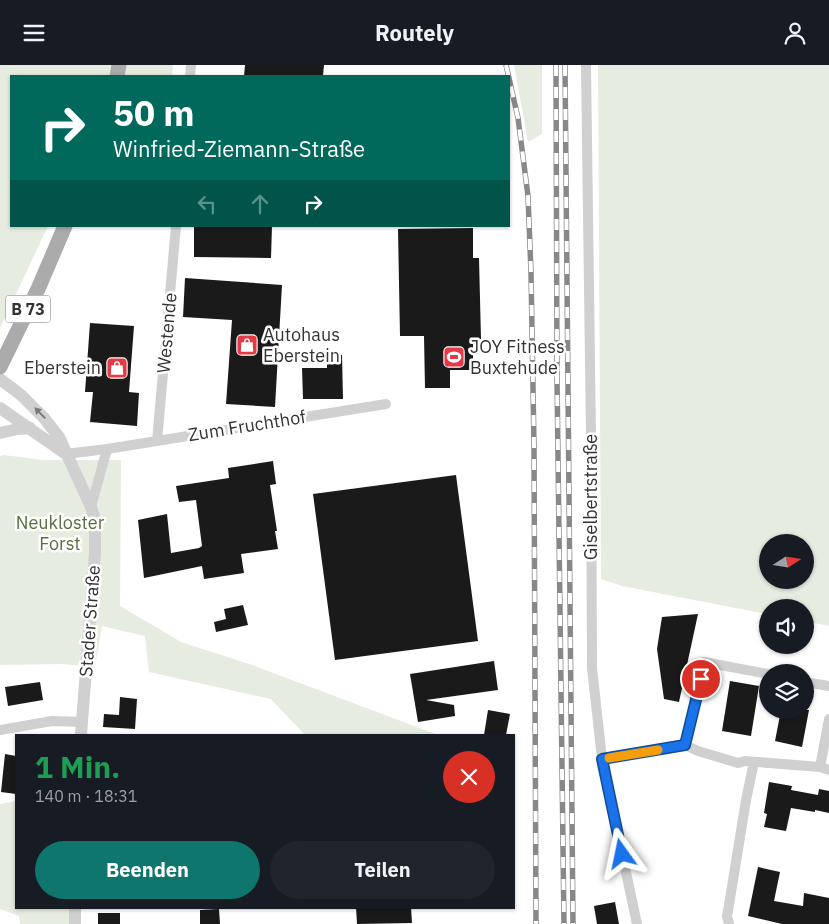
<!DOCTYPE html>
<html lang="de">
<meta charset="utf-8">
<style>
body{margin:0;font-family:"IBM Plex Sans",sans-serif;background:#20242c;color:#f1f3f6;height:100vh;display:flex;flex-direction:column;font-size:19px;white-space:nowrap}
*{box-sizing:border-box;margin:0}
p{font-size:16px;color:#9ea1a6}
.icon{flex:none;width:28px;height:28px;fill:none;stroke:currentColor;stroke-width:2;stroke-linecap:round;stroke-linejoin:round}
.map{position:relative;flex:1;overflow:hidden}
.drawer{position:absolute;left:15px;top:669px;width:500px;height:175px;display:flex;flex-direction:column;background:#171b24;border-radius:0px;box-shadow:0 1px 4px #0004}
.drawer>*{flex:none}
.top-card{position:absolute;left:10px;top:10px;width:500px;height:152px;border-radius:0px;box-shadow:0 1px 4px #0004;background:#00695c;color:#fff;overflow:hidden}
.needle{width:32px;rotate:78deg}
.tools{position:absolute;left:759px;top:469px;display:grid;gap:10px}
.tools a{display:grid;place-items:center;width:55px;height:55px;border-radius:50%;background:#171b24;box-shadow:0 1px 4px #0004;font-size:25px}
.pin{position:absolute;display:grid;place-items:center;width:42px;height:42px;color:#fff;margin:-21px;border:2px solid #fff;border-radius:50%;box-shadow:0 1px 5px #0007}
.me{position:absolute;width:55px;margin:-28px;rotate:348deg;stroke-linejoin:round;filter:drop-shadow(0 0 4px #0008)}
.turn{display:flex;align-items:center;gap:18px;height:105px;padding:0 20px;font-size:22px}
.turn .icon{width:65px;height:65px;stroke-width:2.5}
.turn b{display:block;font-size:35px;line-height:42px}
.lanes{display:flex;align-items:center;height:48px;padding:0 20px;background:#0003;justify-content:center;gap:25px;direction:ltr}
.lanes .off{opacity:.35}
.round{display:grid;place-items:center;flex:none;width:52px;height:52px;border-radius:26px;background:#20242c}
.headline{display:flex;align-items:center;justify-content:space-between;height:85px;padding:0 20px}
h1{font-size:30px;font-weight:700;line-height:38px;color:#1e9e55}
.button{display:flex;gap:10px;margin-top:auto;padding:10px 20px}
.button a{flex:1;height:58px;border-radius:30px;background:#0f766e;color:#fff;font-size:20px;font-weight:700;line-height:58px;text-align:center}
.button a+a{background:#20242c;color:#f1f3f6}
header{display:flex;justify-content:space-between;align-items:center;height:65px;padding:0 20px;background:#171b24;font-size:22px;font-weight:700}
.map>svg:first-child{display:block}
</style>
<header><svg class="icon" aria-label="menu" viewBox="0 0 24 24"><path d="M4 6h16M4 12h16M4 18h16"/></svg>Routely<svg class="icon" aria-label="person" viewBox="0 0 24 24"><circle cx="12" cy="8" r="4"/><path d="M4 21q1-7 8-7t8 7"/></svg></header>
<div class="map">
<svg width="829" height="859" viewBox="0 0 829 859">
<rect width="100%" height="100%" fill="#fff"/>
<path fill="#e6ecdf" fill-rule="evenodd" d="M0,0H173L172,11H11V161H48L0,263Z
M514,0H542V69L528,77Z
M598,0H829V561L805,556V542H768L767,549L622,521L601,514ZM768,478H805V515H768Z
M4,390L43,395H121L120,541L181,577L252,600L438,670H305L271,634L149,607L145,571L102,561L95,602L62,599L0,600V391Z
M16,736V842L71,843V859H20L19,851L0,844V739Z"/>
<path fill="#1a1a1a" d="M245,0H324L323,11H244Z
M194,161H272L271,193L194,192Z
M473,163V193H479L481,274H473V305H450V323H425L424,271H400L398,164Z
M185,213L282,220L275,342L226,339L232,255L183,252Z
M90,258L134,261L129,327L139,328L137,361L90,357L93,327H85Z
M327,290H342L343,334H303L302,303H327Z
M273,396L276,419L270,420L277,466H275L278,484L241,489L244,508L204,514L202,501L144,513L138,455L167,449L171,488L199,483L202,481L196,435L179,437L176,421L229,413L228,403Z
M456,410L478,576L335,595L313,429Z
M243,540L248,560L216,567L214,557L226,554L224,544Z
M698,549L679,637L664,634L657,584L662,552Z
M494,596L498,625L426,635L454,640L455,651L418,657L410,609Z
M730,616L759,621L751,671L722,666Z
M40,617L43,635L8,641L5,622Z
M120,632L137,634L135,664L103,662L104,649L119,650Z
M488,645L510,649L506,670H484Z
M781,645H809L802,682L775,676Z
M5,689L16,691V729L1,727Z
M769,717L792,721L791,725L818,730L819,724L829,726V748L815,745V747L791,743L786,766L764,762L767,749L764,748Z
M758,802L780,807L774,836L803,841L804,828L829,833V859H782L748,851Z
M615,837L619,859H597L594,841Z
M356,842H411L412,858L357,859Z
M219,844L220,859H200V845Z
M98,848H120V859H98Z"/>
<g fill="none" stroke-linecap="round" stroke-linejoin="round">
<path stroke="#d0d0d0" stroke-width="10" d="M586,0L591,371L592,603L602,694L637,859
M190,11L191,0
M157,376L176,161
M66,389L107,384
M91,442L107,384L386,339
M805,617L829,621
M0,665L52,656L82,657
M685,680L704,597L768,609
M602,694L685,680L698,686L738,698L745,696L820,702L829,705
M820,702L829,654
M729,859L727,851L729,840L746,735L754,697"/>
<path stroke="#d0d0d0" stroke-width="12" d="M0,314L21,330L44,353L59,372L91,442L95,455V488L81,670
M0,343L66,389
M0,368L18,364L30,363
M75,859V842"/>
<path stroke="#ababab" stroke-width="15" d="M117,11L119,0
M0,302L38,224L65,161"/>
<g stroke="#888" stroke-width="5.5">
<path id="rail" d="M506,0L518,53L528,131L531,207L534,381L536,859
M556,0L557,313L564,859
M565,0L573,859"/>
</g>
<use href="#rail" stroke="#fff" stroke-width="4" stroke-dasharray="11" stroke-linecap="butt"/>
</g>
<defs><path id="oneway-solid" d="M-6-.8H1V-3.2L6.5 0L1 3.2V.8H-6Z" transform="scale(1.25)"/></defs>
<use fill="#7a7a7a" href="#oneway-solid" transform="translate(40 348) rotate(-134)"/>
<g fill="none" stroke-linecap="round" stroke-linejoin="round">
<g stroke="#114b97" stroke-width="12">
<path id="route" d="M622,789L602,694L685,680L701,614"/>
</g>
<use href="#route" stroke="#1a73e8" stroke-width="9"/>
<path stroke="#f59e0b" stroke-width="9" d="M609,693L658,685"/>
</g>
<defs>
<g id="shop-square" transform="scale(1.125)"><rect x="-9" y="-9" width="18" height="18" rx="4" fill="#e63946" stroke="#fff"/><path d="M-5-2.5h2.3a2.7 3.5 0 0 1 5.4 0H5L5.5 6h-11ZM-1.5-2.5h3a1.5 2.3 0 0 0-3 0Z" fill="#fff"/></g>
<g id="stadium-square" transform="scale(1.125)"><rect x="-9" y="-9" width="18" height="18" rx="4" fill="#e63946" stroke="#fff"/><path d="M0-5a6.5 5 0 1 0 0 10a6.5 5 0 1 0 0-10ZM-3.5-1.8h7v3.6h-7Z" fill="#fff"/></g>
</defs>
<g fill-rule="evenodd">
<use href="#shop-square" x="247" y="280"/>
<use href="#stadium-square" x="454" y="292"/>
<use href="#shop-square" x="117" y="303"/>
</g>
<g text-anchor="middle" stroke-width="5" stroke-linejoin="round" paint-order="stroke">
<rect fill="#fff" stroke="#707070" stroke-width="1" x="5.5" y="230.5" width="45" height="27" rx="4"/>
<g font-size="16" font-weight="bold" fill="#333">
<text x="28" y="250">B 73</text>
</g>
<g font-size="18" fill="#333" stroke="#fff">
<text transform="translate(167 268) rotate(-85)" y="6">Westende</text>
<text transform="translate(247 361) rotate(-9)" y="6">Zum Fruchthof</text>
<text transform="translate(591 432) rotate(-90)" y="6">Giselbertstraße</text>
<text transform="translate(90 556) rotate(-86)" y="6">Stader Straße</text>
</g>
<g font-size="18" fill="#333" stroke="#fff" text-anchor="start">
<text x="263" y="276">Autohaus<tspan x="263" dy="21">Eberstein</tspan></text>
<text x="470" y="288">JOY Fitness<tspan x="470" dy="21">Buxtehude</tspan></text>
<text x="101" y="309" text-anchor="end">Eberstein</text>
</g>
<g font-size="18" fill="#56703f" stroke="#fff">
<text x="60" y="464">Neukloster<tspan x="60" dy="21">Forst</tspan></text>
</g>
</g>
</svg>
<div class="tools">
<a><svg class="needle" viewBox="-14 -14 28 28"><path d="M0-13l5 13h-10z" fill="#e53935"/><path d="M0 13l5-13h-10z" fill="#9ea1a6"/></svg></a>
<a><svg class="icon" aria-label="sound" viewBox="0 0 24 24"><path d="M4 9h4l5-4v14l-5-4H4zM17 9q2 3 0 6"/></svg></a>
<a><svg class="icon" aria-label="layers" viewBox="0 0 24 24"><path d="M12 4l9 5-9 5-9-5zM3 14l9 5 9-5"/></svg></a>
</div>
<div class="pin" style="left:701px;top:614px;background:#d93025"><svg class="icon" aria-label="arrive" viewBox="0 0 24 24"><path d="M6 21V4h12l-3 4 3 4H6"/></svg></div>
<svg class="me" style="left:622px;top:789px" viewBox="-20 -20 40 40"><path d="M0-17L14 15 0 8-14 15z" fill="#1a73e8" stroke="#fff" stroke-width="4"/></svg>
<div class="top-card">
<div class="turn"><svg class="icon" aria-label="right" viewBox="0 0 24 24"><path d="M7 20v-9h11M14 6l5 5-5 5"/></svg><div><b>50 m</b>Winfried-Ziemann-Straße</div></div>
<div class="lanes"><svg class="icon off" aria-label="left" viewBox="0 0 24 24"><path d="M17 20v-9H6M10 6l-5 5 5 5"/></svg><svg class="icon off" aria-label="ahead" viewBox="0 0 24 24"><path d="M12 20V5M6 11l6-6 6 6"/></svg><svg class="icon" aria-label="right" viewBox="0 0 24 24"><path d="M7 20v-9h11M14 6l5 5-5 5"/></svg></div>
</div>
<section class="drawer">
<div class="headline"><div><h1>1 Min.</h1><p>140 m · 18:31</p></div><a class="round" style="background:#d93025;color:#fff"><svg class="icon" aria-label="close" viewBox="0 0 24 24"><path d="M6 6l12 12M18 6L6 18"/></svg></a></div>
<div class="button"><a>Beenden</a><a>Teilen</a></div>
</section>
</div>
